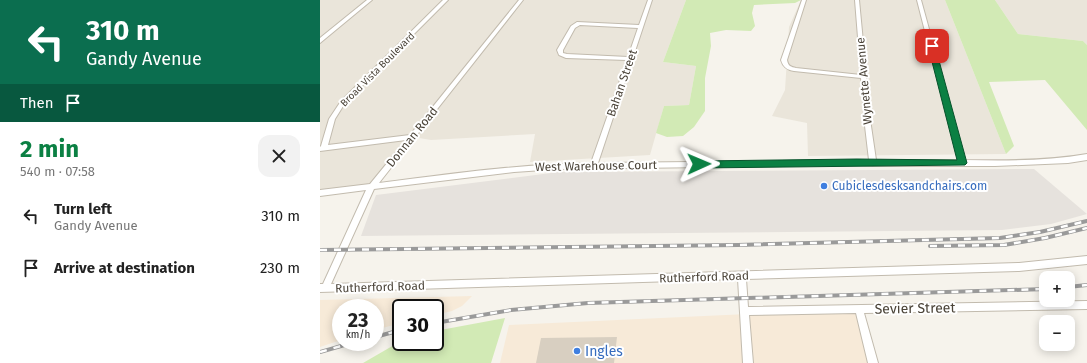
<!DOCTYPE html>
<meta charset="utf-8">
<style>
body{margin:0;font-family:"Fira Sans",sans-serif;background:#f2f2f2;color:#222;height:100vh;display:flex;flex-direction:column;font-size:15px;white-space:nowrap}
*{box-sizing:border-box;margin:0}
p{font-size:13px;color:#767676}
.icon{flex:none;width:22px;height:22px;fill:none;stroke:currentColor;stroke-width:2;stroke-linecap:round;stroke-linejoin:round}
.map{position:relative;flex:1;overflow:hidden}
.side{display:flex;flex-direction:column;background:#fff;width:320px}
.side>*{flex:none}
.guide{background:#0b6e4f;color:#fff;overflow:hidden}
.buttons{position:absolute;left:719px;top:271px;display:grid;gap:8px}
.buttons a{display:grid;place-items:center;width:36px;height:36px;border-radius:8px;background:#fff;box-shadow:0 2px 10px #0003;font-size:20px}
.speed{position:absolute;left:12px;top:299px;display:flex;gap:8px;font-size:20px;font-weight:700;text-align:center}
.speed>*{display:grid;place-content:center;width:52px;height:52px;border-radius:50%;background:#fff;box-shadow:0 2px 10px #0003;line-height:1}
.speed small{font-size:10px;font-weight:400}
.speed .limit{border:2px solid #111;border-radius:6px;background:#fff;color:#111}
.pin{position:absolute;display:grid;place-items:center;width:34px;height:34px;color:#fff;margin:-17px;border-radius:8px;box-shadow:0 2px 6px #0006}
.me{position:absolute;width:44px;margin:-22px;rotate:89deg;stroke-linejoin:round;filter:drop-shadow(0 0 3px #0008)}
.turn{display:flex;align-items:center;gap:14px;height:84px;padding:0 20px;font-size:18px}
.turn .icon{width:52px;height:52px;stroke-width:2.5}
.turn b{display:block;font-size:28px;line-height:34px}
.then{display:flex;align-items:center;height:38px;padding:0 20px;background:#0003;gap:8px;font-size:15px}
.round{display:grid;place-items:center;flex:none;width:42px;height:42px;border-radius:12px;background:#f2f2f2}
.head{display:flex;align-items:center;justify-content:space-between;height:68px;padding:0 20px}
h1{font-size:24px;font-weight:700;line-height:30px;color:#0b8043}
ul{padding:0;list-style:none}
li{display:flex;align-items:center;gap:12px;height:52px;padding:0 20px}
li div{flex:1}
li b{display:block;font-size:15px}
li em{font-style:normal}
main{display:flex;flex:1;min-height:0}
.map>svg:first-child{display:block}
</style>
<main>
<section class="side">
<div class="guide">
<div class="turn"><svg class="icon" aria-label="left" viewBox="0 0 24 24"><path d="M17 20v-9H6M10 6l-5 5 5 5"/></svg><div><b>310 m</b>Gandy Avenue</div></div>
<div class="then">Then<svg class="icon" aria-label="arrive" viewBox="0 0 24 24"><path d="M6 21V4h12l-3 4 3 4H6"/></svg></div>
</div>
<div class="head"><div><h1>2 min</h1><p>540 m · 07:58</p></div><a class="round"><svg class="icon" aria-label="close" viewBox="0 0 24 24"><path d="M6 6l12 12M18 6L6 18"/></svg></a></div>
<ul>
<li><svg class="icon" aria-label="left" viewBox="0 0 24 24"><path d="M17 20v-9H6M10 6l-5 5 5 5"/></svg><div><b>Turn left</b><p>Gandy Avenue</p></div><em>310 m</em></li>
<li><svg class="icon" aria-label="arrive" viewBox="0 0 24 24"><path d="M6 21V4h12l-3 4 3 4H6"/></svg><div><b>Arrive at destination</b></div><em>230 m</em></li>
</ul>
</section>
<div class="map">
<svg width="767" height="363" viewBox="0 0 767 363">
<rect width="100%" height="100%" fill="#f6f3ec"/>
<path fill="#eae5da" d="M0,0H366L343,62L376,66L369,105L344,106L330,155L210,162L215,134L111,140L93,137L53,188L0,193Z
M481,0H625L686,154L488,156L487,123L452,116L465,90L469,27Z
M675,0H767V45L763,41L698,34Z"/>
<path fill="#f7ead8" d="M152,296L142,306L132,311L115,315V308H81V323L55,330V308H21V340L0,347V300Z
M539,309L553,363H180L189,325Z"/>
<path fill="#e6e2dd" d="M714,169L767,214L731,224L682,230L41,236L56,195L239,172Z"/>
<path fill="#d2eab5" d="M366,0H481L475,3L434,5L432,13L435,26L431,31L406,30L390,33L391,46L385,78V111L374,127L363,136L347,137L336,133L344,106L369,105L376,66L343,62Z
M625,0H675L698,34L763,41L767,45V130L725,80L669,82L694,146L686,154Z
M185,318L171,363H43L81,341L115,342V331Z"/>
<path fill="#d8cfc1" d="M297,337L294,363H216L221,338Z"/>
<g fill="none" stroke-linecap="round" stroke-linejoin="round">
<g stroke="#c2bbae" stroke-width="2">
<path id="minor" d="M47,0H52L0,43V38Z
M123,0H128L25,103L15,119L8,145L90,135L199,0H203L59,183C130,174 200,164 271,163L307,60L246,58L239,55L237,50L251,26L257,22L319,25L328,0H332L278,163L549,160L545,126L541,78L474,71C467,70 463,67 461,60L482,0H486L467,60C468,66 471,67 476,68L541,75L535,0H539L551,126L556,160H638L597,0H601L645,160C685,161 727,161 767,154V160L748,163L675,166H553L537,165L238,169L194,172L54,189L11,284L699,263L767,256V264L699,271L426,279L428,307L767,301V309L544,313L558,363H548L536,313L429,315L433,363H423L418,279L0,292V284H3L46,190L0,196V190L50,184L86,140L0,151V147L1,146L9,119L21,101ZM260,25L318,28L308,57L247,54L243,53V50L255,28Z"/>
</g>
<use href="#minor" fill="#fff" fill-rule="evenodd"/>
<g stroke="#9a9a9a" stroke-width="4">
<path id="rail" d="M610,246L684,245L725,238L767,228
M0,250L418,245L680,238L720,232L767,221
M748,287L767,285
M115,323L191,310L268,303L726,289
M55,337L81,330
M0,352L35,342"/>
</g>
<use href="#rail" stroke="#fff" stroke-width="2.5" stroke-dasharray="7" stroke-linecap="butt"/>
</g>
<path fill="#0b8043" stroke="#07532c" d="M609,44L615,46L647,163L645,165L379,168L374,164L379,161L537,159L637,160L608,46Z"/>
<g fill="#3f7fe0" stroke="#fff" stroke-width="1.5">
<circle cx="504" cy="186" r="4"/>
<circle cx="257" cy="351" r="4"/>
</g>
<g text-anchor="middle" stroke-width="4" stroke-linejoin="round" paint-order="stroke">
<g font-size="10" fill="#4b4439" stroke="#fff">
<text transform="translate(57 69) rotate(-45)" y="4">Broad Vista Boulevard</text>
</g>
<g font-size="12" fill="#4b4439" stroke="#fff">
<text transform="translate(544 81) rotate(-95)" y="4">Wynette Avenue</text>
<text transform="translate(302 83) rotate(-71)" y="4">Bahan Street</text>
<text transform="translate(92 137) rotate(-51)" y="4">Donnan Road</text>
<text transform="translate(276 166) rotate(-1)" y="4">West Warehouse Court</text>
<text transform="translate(384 277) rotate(-2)" y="4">Rutherford Road</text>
<text transform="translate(60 287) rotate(-2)" y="4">Rutherford Road</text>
</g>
<g font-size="12" fill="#366cbe" stroke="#fff" text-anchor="start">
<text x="512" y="190">Cubiclesdesksandchairs.com</text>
</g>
<g font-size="14" fill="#4b4439" stroke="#fff">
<text transform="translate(595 308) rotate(-1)" y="5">Sevier Street</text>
</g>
<g font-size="14" fill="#366cbe" stroke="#fff" text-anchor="start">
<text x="265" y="356">Ingles</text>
</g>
</g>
</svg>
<div class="buttons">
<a>+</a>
<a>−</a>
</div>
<div class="speed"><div>23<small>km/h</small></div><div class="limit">30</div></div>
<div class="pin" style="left:612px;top:46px;background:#d93025"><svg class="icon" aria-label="arrive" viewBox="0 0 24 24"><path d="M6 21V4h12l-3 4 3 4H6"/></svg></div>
<svg class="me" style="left:379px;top:164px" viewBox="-20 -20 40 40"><path d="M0-17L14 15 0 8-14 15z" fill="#0b8043" stroke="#fff" stroke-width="4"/></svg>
</div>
</main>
